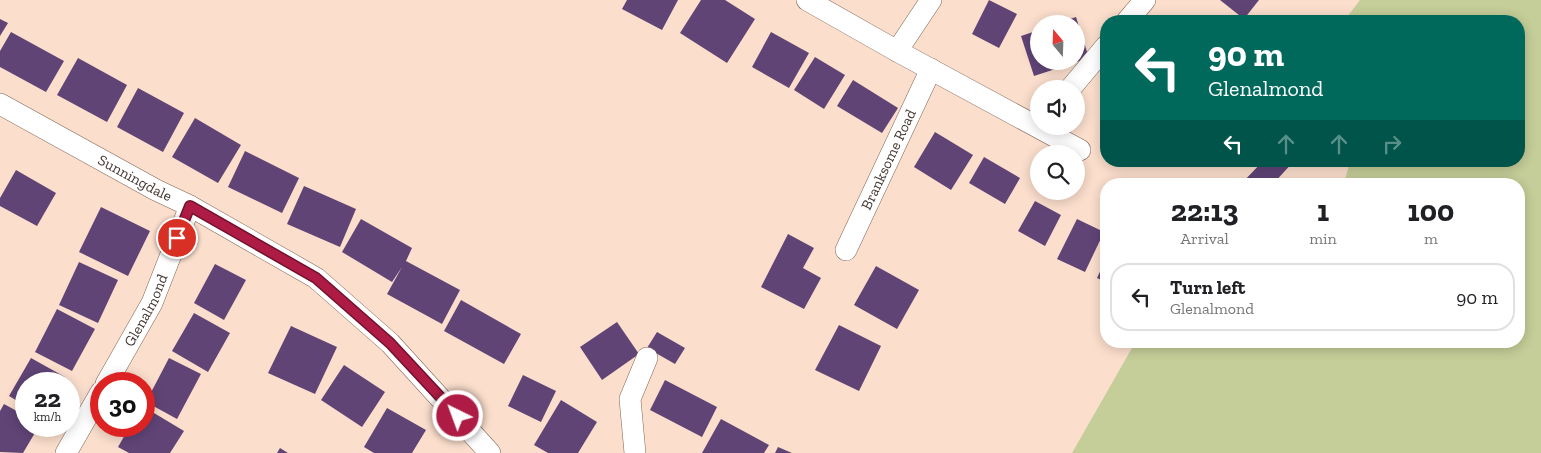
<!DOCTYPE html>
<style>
body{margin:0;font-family:"Zilla Slab",serif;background:#f2f2f2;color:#202124;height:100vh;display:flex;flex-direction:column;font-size:19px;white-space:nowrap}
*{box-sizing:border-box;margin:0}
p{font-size:16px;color:#757577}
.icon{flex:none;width:28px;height:28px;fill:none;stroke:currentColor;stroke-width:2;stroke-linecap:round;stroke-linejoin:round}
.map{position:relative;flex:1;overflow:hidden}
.panel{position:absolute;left:1100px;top:178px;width:425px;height:170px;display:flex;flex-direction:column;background:#fff;border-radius:20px;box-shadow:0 2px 12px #0003}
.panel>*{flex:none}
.hud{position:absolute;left:1100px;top:15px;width:425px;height:152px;border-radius:20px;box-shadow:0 2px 12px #0003;background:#00695c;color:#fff;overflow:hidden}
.needle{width:32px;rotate:341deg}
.controls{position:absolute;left:1030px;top:15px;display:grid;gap:10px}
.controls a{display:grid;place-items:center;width:55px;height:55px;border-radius:50%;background:#fff;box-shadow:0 2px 12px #0003;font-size:25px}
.speed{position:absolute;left:15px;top:372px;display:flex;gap:10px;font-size:25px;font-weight:700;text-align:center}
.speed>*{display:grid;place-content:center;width:65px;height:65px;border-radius:50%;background:#fff;box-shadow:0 2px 12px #0003;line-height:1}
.speed small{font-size:12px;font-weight:400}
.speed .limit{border:8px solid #d22;background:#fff;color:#111}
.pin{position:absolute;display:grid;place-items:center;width:42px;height:42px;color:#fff;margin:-21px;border:2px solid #fff;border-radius:50%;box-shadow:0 1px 5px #0007}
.me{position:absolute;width:55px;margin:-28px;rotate:318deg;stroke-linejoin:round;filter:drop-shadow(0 0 4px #0008)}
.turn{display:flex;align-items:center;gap:18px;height:105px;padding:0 25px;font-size:22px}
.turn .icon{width:65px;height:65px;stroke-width:2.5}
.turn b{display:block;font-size:35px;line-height:42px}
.lanes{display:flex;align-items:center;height:48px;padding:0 25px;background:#0003;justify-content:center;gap:25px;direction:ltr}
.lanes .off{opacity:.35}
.eta{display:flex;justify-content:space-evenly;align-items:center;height:85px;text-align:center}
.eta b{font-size:30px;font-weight:800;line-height:35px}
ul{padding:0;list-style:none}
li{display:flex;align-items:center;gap:15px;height:68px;margin:0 10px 8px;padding:0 15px;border:2px solid #e0e0e0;border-radius:20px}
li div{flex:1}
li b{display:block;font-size:19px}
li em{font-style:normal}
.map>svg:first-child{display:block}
</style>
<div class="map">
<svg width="1541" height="453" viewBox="0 0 1541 453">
<rect width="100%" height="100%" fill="#fbdecc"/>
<path fill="#c5cd98" d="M1360,0H1541V453H1072L1136,341H1519V184H1344L1350,161H1519V21H1344Z"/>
<path fill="#604476" d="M627,0H678L662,30L622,9Z
M701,0H725L755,19L727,63L680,33Z
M989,0L1017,14L999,48L972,34Z
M1220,0H1259L1244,19Z
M1076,17L1089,58L1034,76L1021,36L1039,30V61H1076V24L1058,23Z
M0,19L8,23L0,36Z
M11,32L64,61L46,92L0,67V51Z
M771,32L809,53L789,88L752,67Z
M815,57L845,75L824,109L794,90Z
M78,58L127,85L107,122L57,95Z
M853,80L898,108L882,133L837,106Z
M138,88L184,113L163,152L117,127Z
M195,118L241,145L218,183L172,157Z
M935,132L973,155L951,190L914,167Z
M245,151L299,178L282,213L228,187Z
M984,157L1020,178L1005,204L969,183Z
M1263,161H1294L1273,184H1243L1242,183Z
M16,170L56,193L37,226L0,206V198Z
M304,186L356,209L340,247L287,224Z
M1035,201L1061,215L1045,246L1018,231Z
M101,207L150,231L128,276L79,252Z
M361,219L412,248L406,261L460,290L442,324L387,294L402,267L392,282L342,252Z
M1077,219L1104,232L1085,272L1057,259Z
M788,234L814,248L803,268L821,278L804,309L761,287Z
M1106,259V282L1097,278Z
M79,262L118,280L98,323L59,305Z
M215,264L246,280L224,320L194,303Z
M876,266L919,290L897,329L854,305Z
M461,300L521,334L504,364L444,331Z
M57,309L95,329L72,371L35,352Z
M194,313L230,333L208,372L172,351Z
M617,322L639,354L602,380L580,347Z
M839,325L881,346L859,391L815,370Z
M291,326L337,347L315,394L268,373Z
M657,332L685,348L675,364L647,348Z
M31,358L65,377L61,384H26V406L9,396Z
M169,358L201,374L177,419L146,402Z
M344,365L385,392L362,427L321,400Z
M523,375L556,391L541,422L508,406Z
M665,380L717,407L702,437L650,410Z
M561,400L597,422L578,453H548L534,445Z
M4,404L26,416V426H39L23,453L0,452V411Z
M144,407L184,431L170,453H129L118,447L130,426H144Z
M387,408L426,430L412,453H374L364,447Z
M721,419L769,445L764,453H702Z
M778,447L792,453H775Z
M280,448L288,453H277Z"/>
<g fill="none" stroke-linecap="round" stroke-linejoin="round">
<g stroke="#7e6556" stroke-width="22">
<g id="minor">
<path d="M807,0L897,51L1080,150"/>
<path d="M1127,21L1145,0"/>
<path d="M897,51L931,0"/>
<path d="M1070,89L1106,46"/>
<path id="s1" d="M0,104L156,190L190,206L316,278L390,343L490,453"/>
<path id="s2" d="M846,250L931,69"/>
<path id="s3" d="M106,384L152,303L190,206"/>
<path d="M66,453L101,392"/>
<path d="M635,453L630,399L647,358"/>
</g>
</g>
<use href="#minor" stroke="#fff" stroke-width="21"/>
</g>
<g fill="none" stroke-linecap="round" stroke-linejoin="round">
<g stroke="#71122c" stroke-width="12">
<path id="route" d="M177,238L190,206L316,278L390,343L458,416"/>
</g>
<use href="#route" stroke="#ae1b44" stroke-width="9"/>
</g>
<g text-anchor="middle" stroke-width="5" stroke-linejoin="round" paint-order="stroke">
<g font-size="15" fill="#423630" stroke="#fff">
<text dy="5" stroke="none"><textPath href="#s2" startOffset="100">Branksome Road</textPath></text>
<text dy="5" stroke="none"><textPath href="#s1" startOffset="154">Sunningdale</textPath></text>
<text dy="5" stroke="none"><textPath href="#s3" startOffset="84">Glenalmond</textPath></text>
</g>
</g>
</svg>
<div class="controls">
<a><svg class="needle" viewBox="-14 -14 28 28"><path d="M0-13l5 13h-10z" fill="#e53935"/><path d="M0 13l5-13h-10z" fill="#757577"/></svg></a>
<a><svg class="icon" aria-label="sound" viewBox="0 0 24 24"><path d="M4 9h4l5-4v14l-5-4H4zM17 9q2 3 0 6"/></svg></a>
<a><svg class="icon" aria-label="search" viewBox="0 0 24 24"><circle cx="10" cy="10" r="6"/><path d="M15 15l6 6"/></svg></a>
</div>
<div class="speed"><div>22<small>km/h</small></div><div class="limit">30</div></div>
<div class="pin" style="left:177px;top:238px;background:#d93025"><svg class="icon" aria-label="arrive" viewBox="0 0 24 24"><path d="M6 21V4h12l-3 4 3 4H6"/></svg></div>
<svg class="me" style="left:458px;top:416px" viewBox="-20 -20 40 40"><circle r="17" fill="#ae1b44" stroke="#fff" stroke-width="3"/><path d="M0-11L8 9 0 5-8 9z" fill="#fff"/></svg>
<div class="hud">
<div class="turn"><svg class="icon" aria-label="left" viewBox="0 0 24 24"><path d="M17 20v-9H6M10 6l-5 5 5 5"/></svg><div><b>90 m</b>Glenalmond</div></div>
<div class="lanes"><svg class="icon" aria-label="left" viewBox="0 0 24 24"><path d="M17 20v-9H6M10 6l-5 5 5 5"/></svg><svg class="icon off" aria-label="ahead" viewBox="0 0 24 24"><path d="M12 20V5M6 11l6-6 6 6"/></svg><svg class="icon off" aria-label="ahead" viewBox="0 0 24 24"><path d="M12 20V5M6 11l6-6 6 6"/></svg><svg class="icon off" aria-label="right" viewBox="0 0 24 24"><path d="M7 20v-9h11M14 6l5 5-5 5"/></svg></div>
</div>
<section class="panel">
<div class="eta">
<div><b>22:13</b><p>Arrival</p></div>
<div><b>1</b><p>min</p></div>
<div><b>100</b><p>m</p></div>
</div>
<ul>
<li><svg class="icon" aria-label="left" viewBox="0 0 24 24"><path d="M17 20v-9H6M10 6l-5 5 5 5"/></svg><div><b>Turn left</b><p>Glenalmond</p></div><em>90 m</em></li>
</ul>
</section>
</div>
